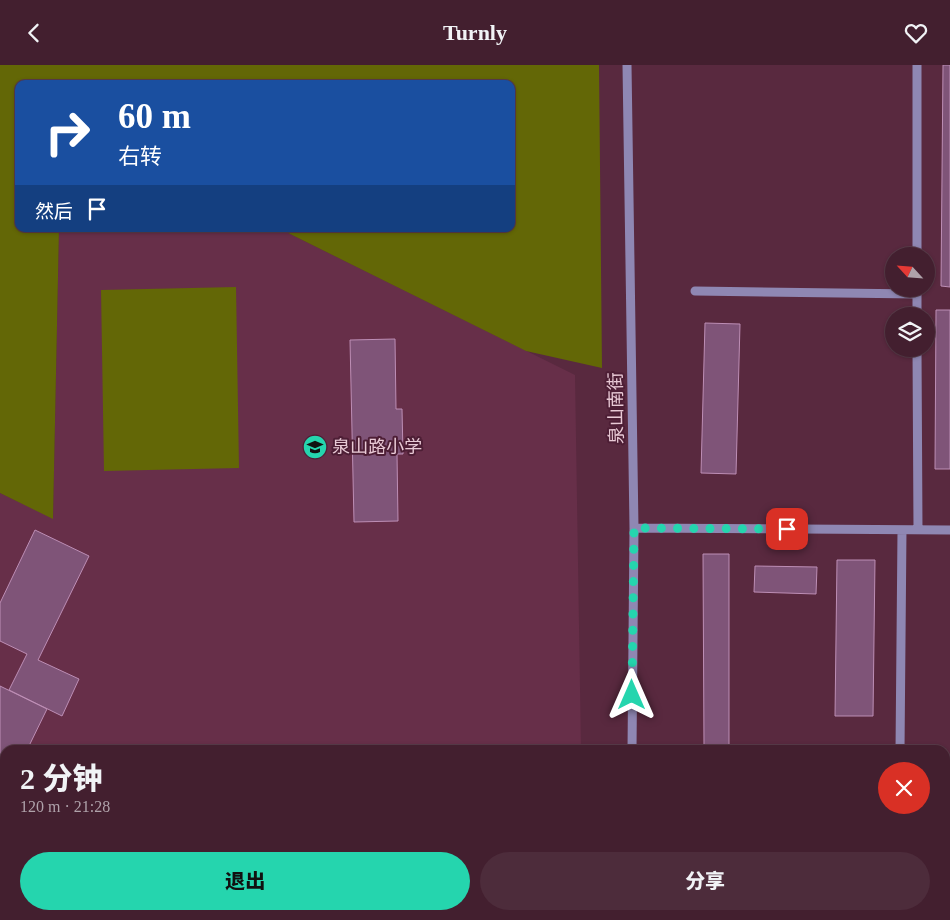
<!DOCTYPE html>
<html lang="zh">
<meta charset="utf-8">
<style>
body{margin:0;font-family:"Times New Roman","Noto Sans SC",serif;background:#4d2c3b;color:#f1f3f6;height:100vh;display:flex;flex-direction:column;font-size:19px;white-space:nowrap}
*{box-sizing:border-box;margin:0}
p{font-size:16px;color:#afa2aa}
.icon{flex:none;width:28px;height:28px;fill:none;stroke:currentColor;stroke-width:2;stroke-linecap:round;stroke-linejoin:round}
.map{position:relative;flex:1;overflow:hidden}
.drawer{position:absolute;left:0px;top:680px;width:950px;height:175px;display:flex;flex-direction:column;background:#431f2f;border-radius:15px 15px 0 0;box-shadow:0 1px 4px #0004,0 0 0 1px #5b3d4b}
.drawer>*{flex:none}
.hud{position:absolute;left:15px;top:15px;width:500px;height:152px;border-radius:10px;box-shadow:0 1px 4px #0004,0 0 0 1px #5b3d4b;background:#1a4fa0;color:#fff;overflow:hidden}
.needle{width:32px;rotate:296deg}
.controls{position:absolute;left:885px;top:182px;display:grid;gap:10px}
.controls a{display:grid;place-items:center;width:50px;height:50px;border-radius:50%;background:#431f2f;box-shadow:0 1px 4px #0004,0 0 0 1px #5b3d4b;font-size:25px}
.pin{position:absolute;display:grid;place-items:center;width:42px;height:42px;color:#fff;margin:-21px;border-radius:10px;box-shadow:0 2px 8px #0006}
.me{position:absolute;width:55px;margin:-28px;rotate:0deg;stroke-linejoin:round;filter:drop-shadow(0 0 4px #0008)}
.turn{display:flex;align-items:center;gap:18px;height:105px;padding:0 20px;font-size:22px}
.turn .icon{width:65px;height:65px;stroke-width:2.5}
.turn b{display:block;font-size:35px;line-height:42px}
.then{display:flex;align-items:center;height:48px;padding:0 20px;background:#0003;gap:10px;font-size:19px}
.round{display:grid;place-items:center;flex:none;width:52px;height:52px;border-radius:26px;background:#4d2c3b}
.headline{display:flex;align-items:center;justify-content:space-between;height:85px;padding:0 20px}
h1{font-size:30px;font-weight:800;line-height:38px}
.primary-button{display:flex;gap:10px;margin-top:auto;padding:10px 20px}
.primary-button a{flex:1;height:58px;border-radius:30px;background:#25d5ae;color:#111;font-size:20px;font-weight:800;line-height:58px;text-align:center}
.primary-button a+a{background:#4d2c3b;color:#f1f3f6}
header{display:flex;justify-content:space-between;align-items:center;height:65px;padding:0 20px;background:#431f2f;font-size:22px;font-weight:800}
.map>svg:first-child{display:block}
</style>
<header><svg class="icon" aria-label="back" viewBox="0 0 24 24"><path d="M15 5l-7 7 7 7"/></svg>Turnly<svg class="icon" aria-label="heart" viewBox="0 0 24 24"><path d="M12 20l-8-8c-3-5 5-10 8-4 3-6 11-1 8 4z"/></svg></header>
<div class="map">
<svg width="950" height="855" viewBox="0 0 950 855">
<rect width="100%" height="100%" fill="#59293f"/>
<path fill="#672f49" d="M59,164H280L575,310L581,685H5V850H574V855H0V428L53,453Z"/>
<path fill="#636706" d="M0,0H599L602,303L526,286L280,164H511V19H19V164H59L53,454L0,428Z
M236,222L239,403L104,406L101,225Z"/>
<path fill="#14252f" d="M5,828V850H64L72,855H0V830Z"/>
<path fill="#7f5478" stroke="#bd8eb5" d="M943,0H950V222L941,221Z
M936,245H950V404H935Z
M705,258L740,259L736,409L701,408Z
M395,274L396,344H402L403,389H397L398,456L354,457L350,275Z
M35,465L89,491L38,595L79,614L62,651L9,625L27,589L0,576V538Z
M703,489H729V683H704Z
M837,495H875L873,651H835Z
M755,501L817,502L816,529L754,527Z
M0,621L47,644L27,685H5V728L0,726Z
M267,850H374V855H267Z
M705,850H737V855H705Z
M830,850H863V855H830Z"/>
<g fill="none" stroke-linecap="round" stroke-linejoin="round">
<path stroke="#8f87b3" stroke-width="9" d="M627,0L634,463L632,685
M917,0V191
M917,224V251
M695,226L917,229
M917,284L918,465
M634,463L950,465
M900,685L902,465
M0,787H5
M144,850L148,855
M630,855V850
M899,855V850"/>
</g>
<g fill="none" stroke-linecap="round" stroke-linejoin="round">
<path stroke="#25d5ae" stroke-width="9" stroke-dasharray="0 16.2" d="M632,630L634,463L787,464"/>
</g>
<defs>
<g id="school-disc" transform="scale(1.25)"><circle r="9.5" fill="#25d5ae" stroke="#4d1e35"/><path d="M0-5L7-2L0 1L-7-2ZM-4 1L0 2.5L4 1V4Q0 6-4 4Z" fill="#111"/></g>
</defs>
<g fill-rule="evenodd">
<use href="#school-disc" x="315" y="382"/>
</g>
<g text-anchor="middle" stroke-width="4" stroke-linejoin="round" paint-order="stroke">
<g font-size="18" fill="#e9cad6" stroke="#4d1e35">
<text transform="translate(616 343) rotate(-91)" y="6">泉山南街</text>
</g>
<g font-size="18" fill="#e9cad6" stroke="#4d1e35" text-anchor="start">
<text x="332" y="388">泉山路小学</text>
</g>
</g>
</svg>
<div class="controls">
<a><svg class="needle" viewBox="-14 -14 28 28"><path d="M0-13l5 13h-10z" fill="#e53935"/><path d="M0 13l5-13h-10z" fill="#afa2aa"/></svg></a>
<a><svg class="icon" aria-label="layers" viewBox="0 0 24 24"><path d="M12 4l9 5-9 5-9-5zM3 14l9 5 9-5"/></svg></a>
</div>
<div class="pin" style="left:787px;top:464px;background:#d93025"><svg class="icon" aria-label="arrive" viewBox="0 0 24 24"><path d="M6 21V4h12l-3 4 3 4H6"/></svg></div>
<svg class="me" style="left:632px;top:630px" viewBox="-20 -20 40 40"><path d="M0-17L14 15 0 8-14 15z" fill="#25d5ae" stroke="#fff" stroke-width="4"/></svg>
<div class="hud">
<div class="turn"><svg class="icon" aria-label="right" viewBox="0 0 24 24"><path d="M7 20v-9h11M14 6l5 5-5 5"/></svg><div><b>60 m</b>右转</div></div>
<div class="then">然后<svg class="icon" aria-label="arrive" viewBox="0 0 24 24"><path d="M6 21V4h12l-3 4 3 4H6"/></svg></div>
</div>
<section class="drawer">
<div class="headline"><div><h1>2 分钟</h1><p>120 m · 21:28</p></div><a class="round" style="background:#d93025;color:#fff"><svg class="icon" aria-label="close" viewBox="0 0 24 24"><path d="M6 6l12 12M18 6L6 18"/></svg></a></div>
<div class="primary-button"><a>退出</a><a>分享</a></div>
</section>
</div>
